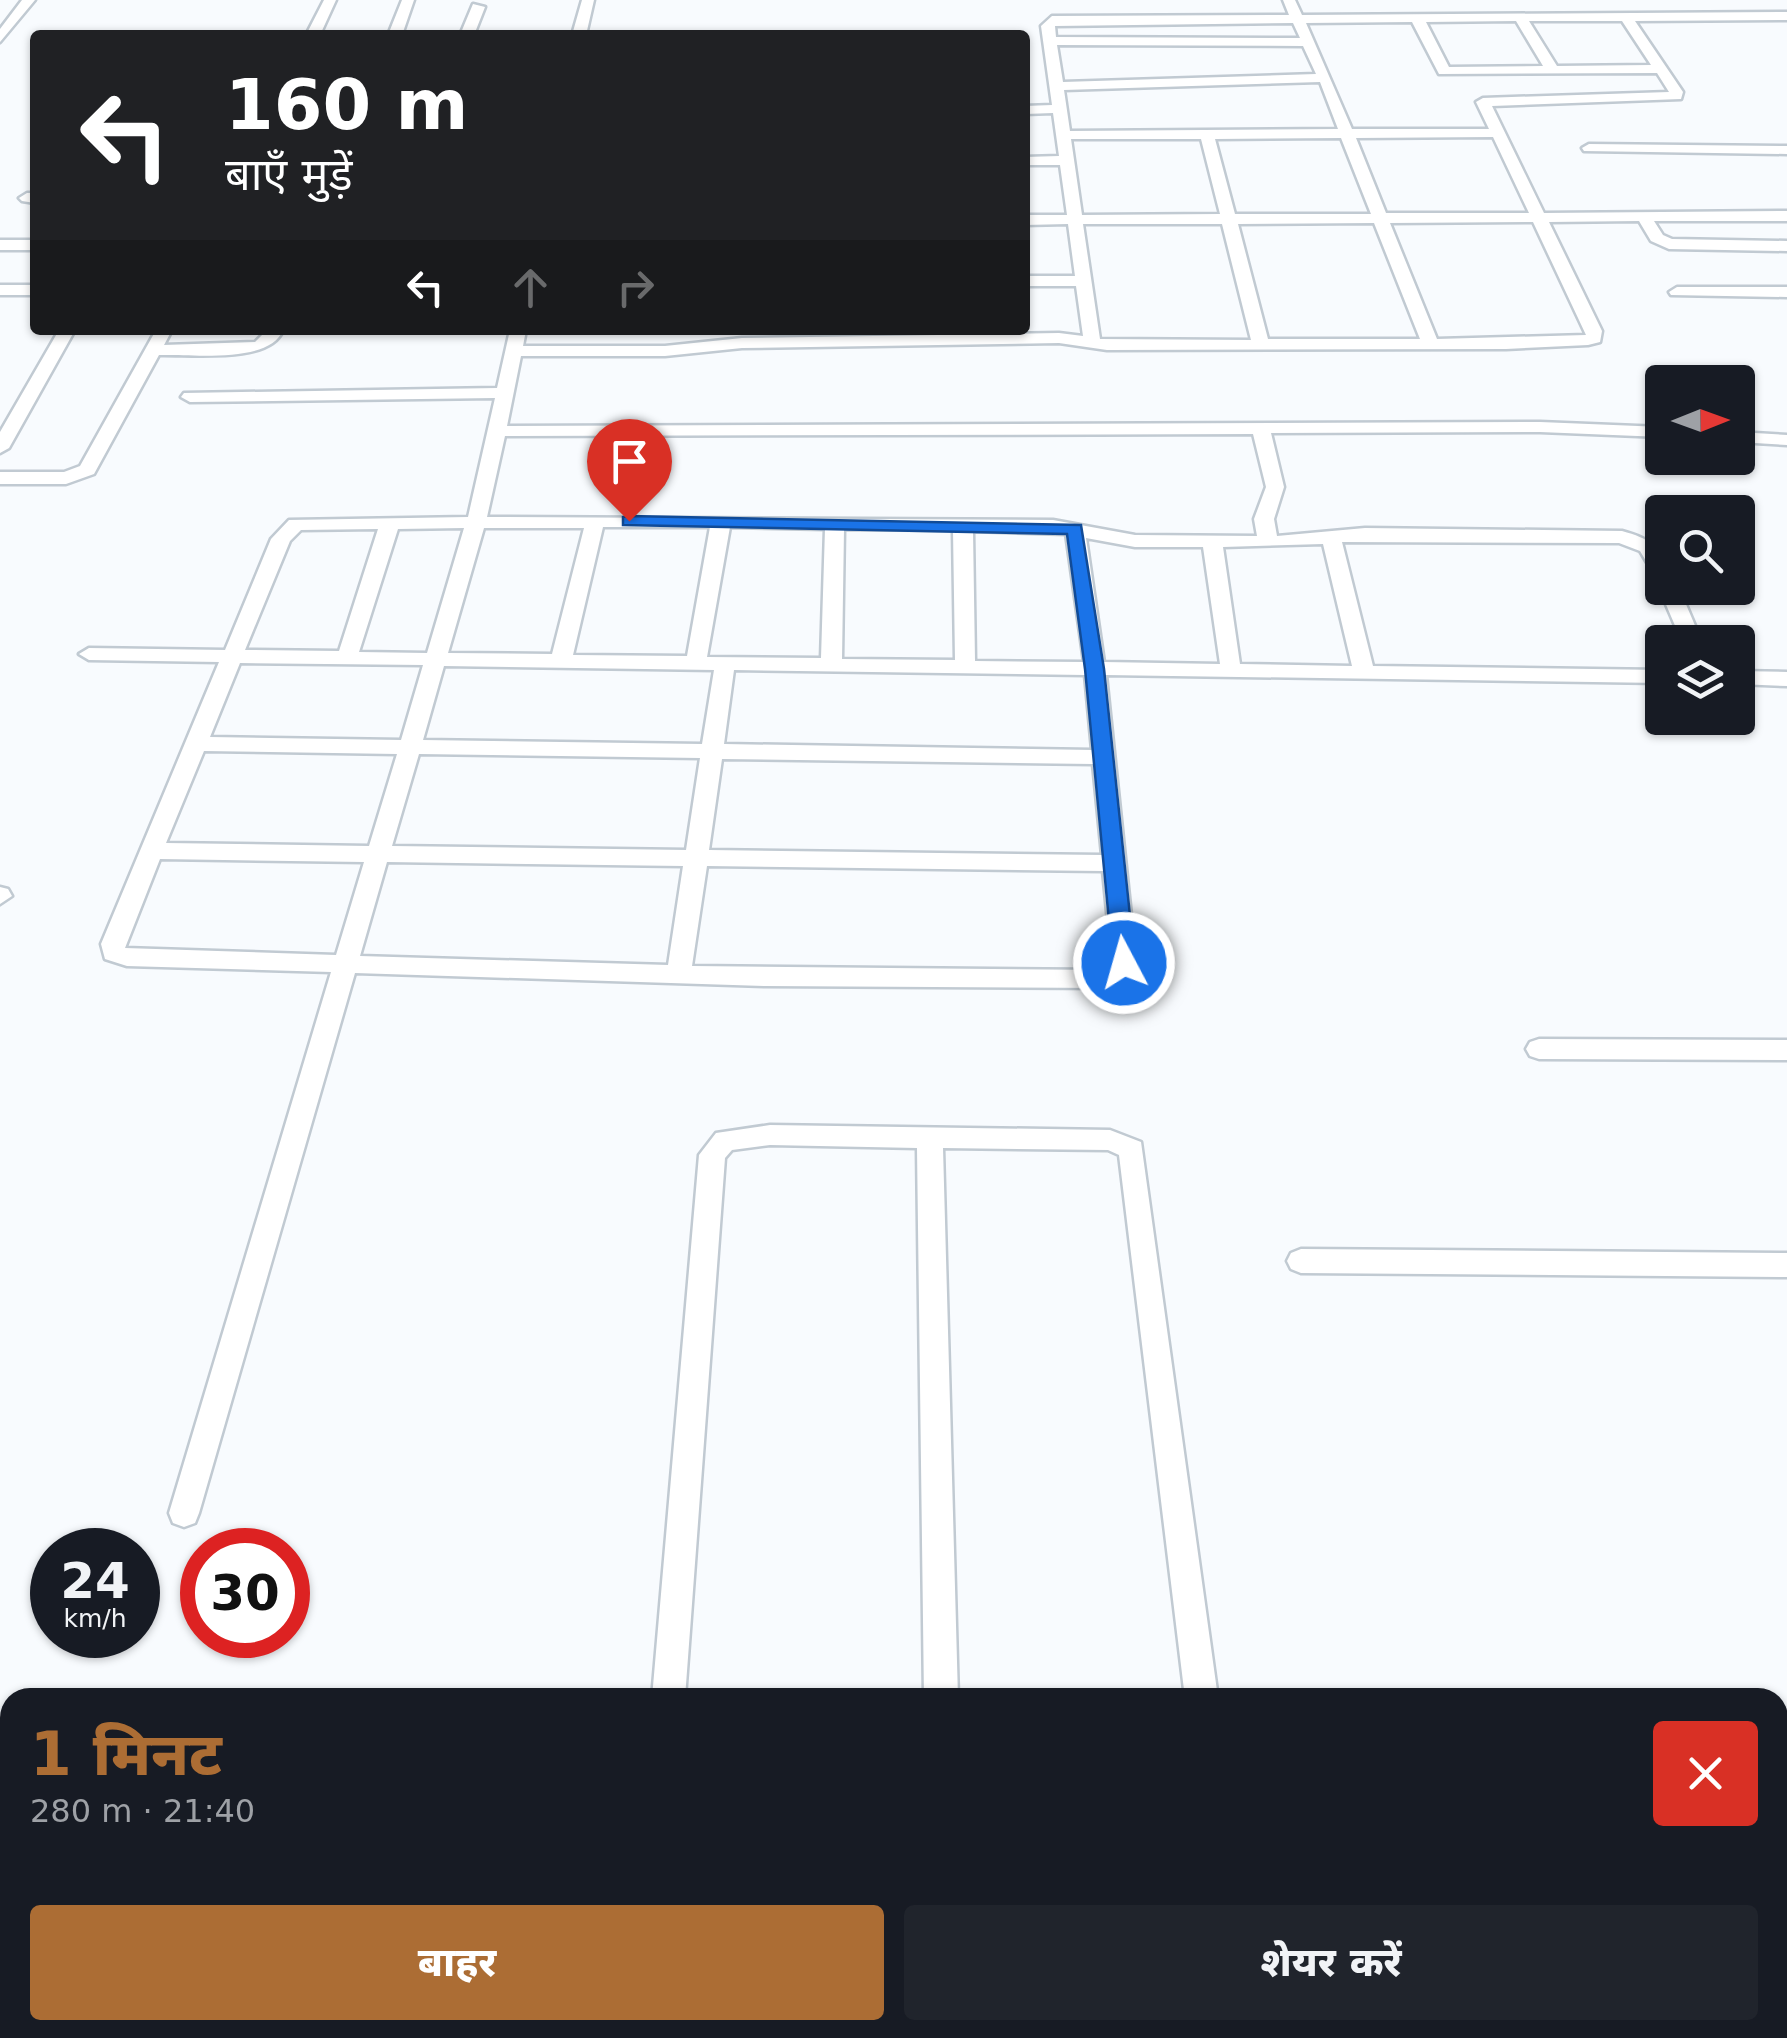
<!DOCTYPE html>
<html lang="hi">
<meta charset="utf-8">
<style>
body{margin:0;font-family:"DejaVu Sans","Noto Sans Devanagari",sans-serif;background:#20242c;color:#f1f3f6;height:100vh;display:flex;flex-direction:column;font-size:38px;white-space:nowrap}
*{box-sizing:border-box;margin:0}
p{font-size:32px;color:#9ea1a6}
.icon{flex:none;width:55px;height:55px;fill:none;stroke:currentColor;stroke-width:2;stroke-linecap:round;stroke-linejoin:round}
.map{position:relative;flex:1;overflow:hidden}
.sheet{position:absolute;left:0px;top:1688px;width:1788px;height:352px;display:flex;flex-direction:column;background:#171b24;border-radius:30px 30px 0 0;box-shadow:0 2px 8px #0004}
.sheet>*{flex:none}
.top-card{position:absolute;left:30px;top:30px;width:1000px;height:305px;border-radius:10px;box-shadow:0 2px 8px #0004;background:#202124;color:#fff;overflow:hidden}
.needle{width:65px;rotate:89deg}
.tools{position:absolute;left:1645px;top:365px;display:grid;gap:20px}
.tools a{display:grid;place-items:center;width:110px;height:110px;border-radius:10px;background:#171b24;box-shadow:0 2px 8px #0004;font-size:50px}
.speed{position:absolute;left:30px;top:1528px;display:flex;gap:20px;font-size:50px;font-weight:700;text-align:center}
.speed>*{display:grid;place-content:center;width:130px;height:130px;border-radius:50%;background:#171b24;box-shadow:0 2px 8px #0004;line-height:1}
.speed small{font-size:25px;font-weight:400}
.speed .limit{border:15px solid #d22;background:#fff;color:#111}
.pin{position:absolute;display:grid;place-items:center;width:85px;height:85px;color:#fff;margin:-102px -42px;border-radius:50% 50% 50% 0;rotate:-45deg;box-shadow:0 0 10px #0007}
.pin .icon{rotate:45deg}
.me{position:absolute;width:110px;margin:-55px;rotate:354deg;stroke-linejoin:round;filter:drop-shadow(0 0 8px #0008)}
.turn{display:flex;align-items:center;gap:35px;height:210px;padding:0 30px;font-size:45px}
.turn .icon{width:130px;height:130px;stroke-width:2.5}
.turn b{display:block;font-size:70px;line-height:85px}
.lanes{display:flex;align-items:center;height:95px;padding:0 30px;background:#0003;justify-content:center;gap:50px;direction:ltr}
.lanes .off{opacity:.35}
.round{display:grid;place-items:center;flex:none;width:105px;height:105px;border-radius:10px;background:#20242c}
.summary{display:flex;align-items:center;justify-content:space-between;height:170px;padding:0 30px}
h1{font-size:60px;font-weight:800;line-height:75px;color:#ac6d34}
.action{display:flex;gap:20px;margin-top:auto;padding:20px 30px}
.action a{flex:1;height:115px;border-radius:10px;background:#ac6d34;color:#fff;font-size:40px;font-weight:800;line-height:115px;text-align:center}
.action a+a{background:#20242c;color:#f1f3f6}
.map>svg:first-child{display:block}
</style>
<div class="map">
<svg width="1787" height="2038" viewBox="0 0 1787 2038">
<rect width="100%" height="100%" fill="#f8fbfe"/>
<g fill="none" stroke-linecap="round" stroke-linejoin="round">
<g stroke="#c1cad2" stroke-width="5">
<path id="street" d="M22,0H35L0,42V29Z
M324,0H336L320,35H306Z
M402,0H414L402,35H388Z
M582,0H594L586,35H572Z
M1283,0H1295L1302,15L1787,12V20L1635,21L1683,92L1681,99L1492,106L1544,213L1787,211V221H1654L1663,235L1672,239L1787,241V251L1669,249L1651,241L1639,221L1549,222L1602,331L1600,342L1588,345L1506,349L1107,350L1059,343L742,348L665,356H521L507,426L1540,422L1662,427V437L1540,432L1271,433L1284,487L1274,519L1277,536L1365,528L1622,531C1651,539 1664,547 1662,578L1655,576L1640,551L1619,543L1342,542L1373,666L1662,670V683L1106,675L1136,963L1131,976L1110,988L765,986L355,973L199,1513L195,1523L184,1527L173,1523L169,1513L331,972L127,966L105,959L101,944L219,662L89,660L79,654L89,648L225,650L271,539L289,520L468,517L495,398L190,402L181,397L184,393L497,388L510,330H526L523,346H665L742,338L1059,333L1083,336L1076,286H1025V276H1075L1068,224L1025,225V215H1067L1060,165H1025V157L1059,156L1053,113L1025,114V106L1052,105L1041,26L1052,16L1289,15ZM1516,21L1543,66L1449,67L1426,22ZM1529,21H1622L1651,65L1557,66ZM1412,22L1439,74L1657,73L1669,92L1483,98L1476,102L1489,129H1352L1306,23ZM1293,23L1300,38L1056,37L1055,26ZM1057,45L1303,46L1316,74L1063,82ZM1320,82L1338,129L1070,131L1064,90ZM1493,137L1529,213H1386L1356,138ZM1341,138L1371,214H1235L1215,139ZM1071,139H1201L1220,214L1082,215ZM1533,222L1586,335L1437,339L1390,223ZM1374,223L1420,339H1268L1238,224ZM1083,224H1222L1251,340L1100,339ZM1253,434L1266,487L1254,519L1257,536L1135,535L1053,520L487,517L505,436ZM603,527H710L687,656L573,655ZM730,527L825,529L821,658L707,657ZM464,528L427,653L359,652L398,529ZM484,528H584L552,654L448,653ZM378,529L339,651L245,650L290,541L301,530ZM844,529L953,530L955,660L842,659ZM973,531L1066,534L1084,662L975,661ZM1086,538L1135,547H1203L1220,664L1104,662ZM1323,544L1352,666L1240,664L1223,547ZM240,663L423,665L401,740L210,737ZM444,666L714,670L702,744L423,740ZM734,670L1085,675L1092,750L724,744ZM204,751L397,754L369,846L166,843ZM419,754L700,758L686,850L392,846ZM722,759L1093,764L1102,855L709,850ZM160,859L364,862L336,955L125,948ZM387,862L683,866L668,965L360,956ZM707,866L1103,871L1112,963L1105,970L692,966Z
M473,4L485,7L474,35H460Z
M1589,144L1787,146V154L1584,151L1582,148Z
M27,193H35V203L22,201L19,198Z
M0,240H35V250H0Z
M0,285H35V295H0Z
M1677,287H1787V297L1671,295L1669,292Z
M59,330H75L9,448L0,453V432Z
M156,330H172L164,345L255,342L267,330H283C270,364 192,354 159,355L94,474L66,484H0V472H64L80,466Z
M1738,432L1787,435V445L1738,442Z
M1662,584V588H1679L1702,642H1682L1659,588Z
M1738,671L1787,672V686L1738,684Z
M0,887L8,889L12,896L0,904Z
M1539,1039L1787,1040V1060L1539,1059L1530,1056L1526,1049L1530,1042Z
M770,1125L1110,1130L1141,1142L1218,1698H1185L1119,1155L1108,1150L943,1148L958,1698H924L917,1148L770,1145L732,1150L725,1158L685,1698H652L699,1155L716,1133Z
M1301,1249L1787,1253V1277L1301,1273L1291,1269L1287,1261L1291,1253Z
M626,2030H662L663,2038H625Z
M930,2030H966L967,2038H929Z
M1225,2030H1261L1263,2038H1225Z"/>
</g>
<use href="#street" fill="#fff" fill-rule="evenodd"/>
</g>
<path fill="#1a73e8" stroke="#114b97" stroke-width="2.5" d="M629,516L1081,525L1104,669L1135,963L1132,969L1124,971L1113,963L1085,669L1067,534L623,525V517Z"/>
</svg>
<div class="tools">
<a><svg class="needle" viewBox="-14 -14 28 28"><path d="M0-13l5 13h-10z" fill="#e53935"/><path d="M0 13l5-13h-10z" fill="#9ea1a6"/></svg></a>
<a><svg class="icon" aria-label="search" viewBox="0 0 24 24"><circle cx="10" cy="10" r="6"/><path d="M15 15l6 6"/></svg></a>
<a><svg class="icon" aria-label="layers" viewBox="0 0 24 24"><path d="M12 4l9 5-9 5-9-5zM3 14l9 5 9-5"/></svg></a>
</div>
<div class="speed"><div>24<small>km/h</small></div><div class="limit">30</div></div>
<div class="pin" style="left:629px;top:521px;background:#d93025"><svg class="icon" aria-label="arrive" viewBox="0 0 24 24"><path d="M6 21V4h12l-3 4 3 4H6"/></svg></div>
<svg class="me" style="left:1124px;top:963px" viewBox="-20 -20 40 40"><circle r="17" fill="#1a73e8" stroke="#fff" stroke-width="3"/><path d="M0-11L8 9 0 5-8 9z" fill="#fff"/></svg>
<div class="top-card">
<div class="turn"><svg class="icon" aria-label="left" viewBox="0 0 24 24"><path d="M17 20v-9H6M10 6l-5 5 5 5"/></svg><div><b>160 m</b>बाएँ मुड़ें</div></div>
<div class="lanes"><svg class="icon" aria-label="left" viewBox="0 0 24 24"><path d="M17 20v-9H6M10 6l-5 5 5 5"/></svg><svg class="icon off" aria-label="ahead" viewBox="0 0 24 24"><path d="M12 20V5M6 11l6-6 6 6"/></svg><svg class="icon off" aria-label="right" viewBox="0 0 24 24"><path d="M7 20v-9h11M14 6l5 5-5 5"/></svg></div>
</div>
<section class="sheet">
<div class="summary"><div><h1>1 मिनट</h1><p>280 m · 21:40</p></div><a class="round" style="background:#d93025;color:#fff"><svg class="icon" aria-label="close" viewBox="0 0 24 24"><path d="M6 6l12 12M18 6L6 18"/></svg></a></div>
<div class="action"><a>बाहर</a><a>शेयर करें</a></div>
</section>
</div>
